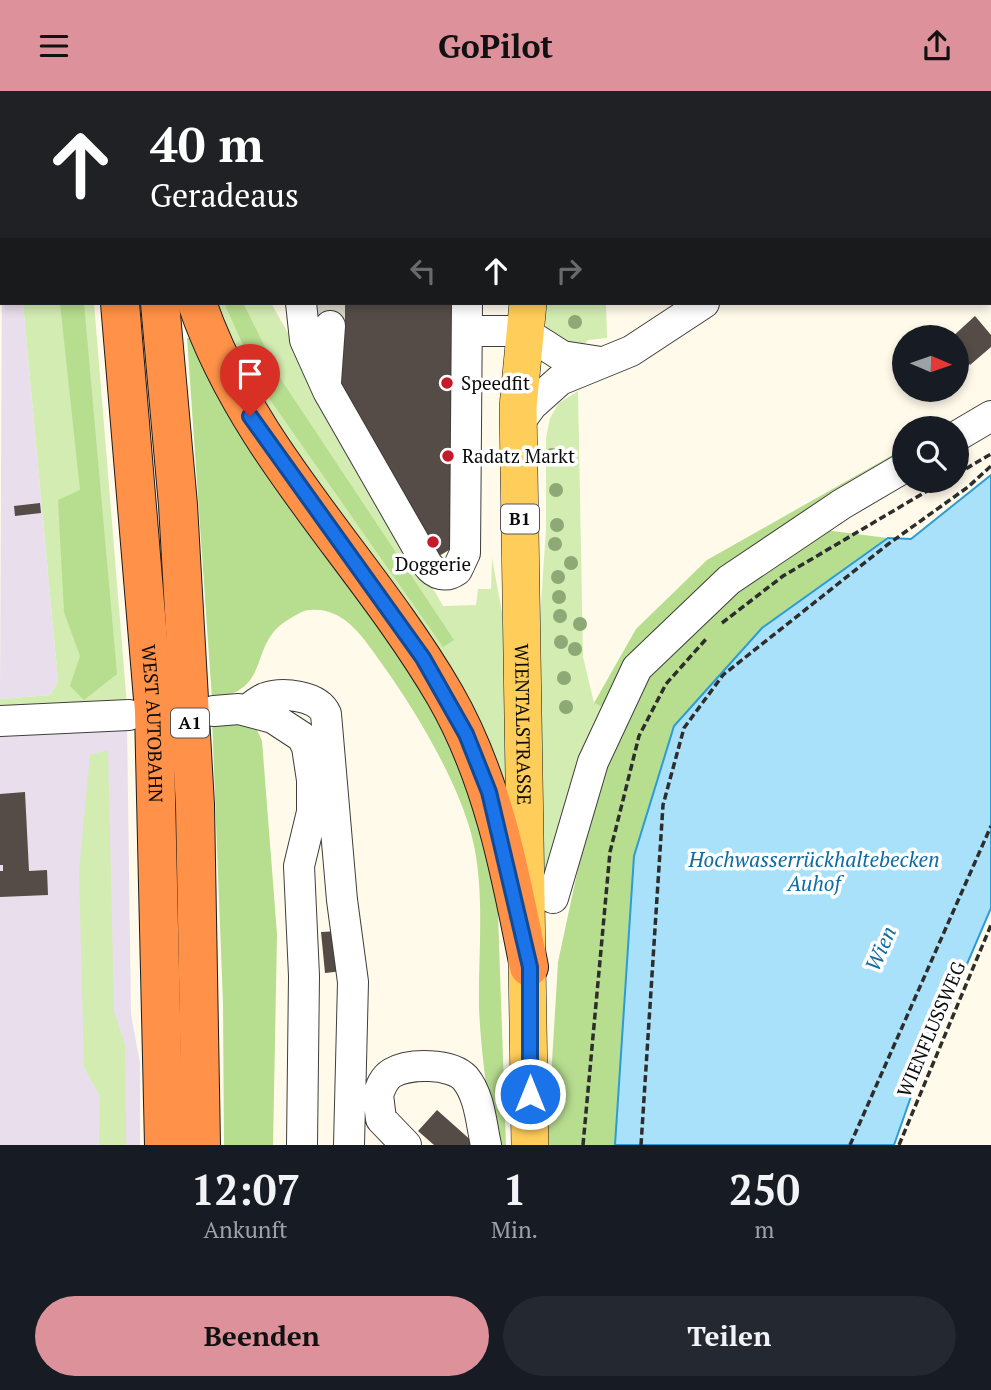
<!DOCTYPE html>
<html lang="de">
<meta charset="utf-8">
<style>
body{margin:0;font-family:"PT Serif",serif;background:#242831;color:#f1f3f6;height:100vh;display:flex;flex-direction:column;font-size:26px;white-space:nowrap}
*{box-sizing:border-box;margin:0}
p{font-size:23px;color:#9ea1a6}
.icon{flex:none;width:38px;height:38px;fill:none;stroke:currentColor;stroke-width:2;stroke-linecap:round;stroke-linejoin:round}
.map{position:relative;height:1054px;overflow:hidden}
.drawer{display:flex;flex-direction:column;background:#171b24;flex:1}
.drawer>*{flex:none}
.guide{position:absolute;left:0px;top:0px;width:992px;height:214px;box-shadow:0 4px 10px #0003;background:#202124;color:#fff;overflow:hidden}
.needle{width:46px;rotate:92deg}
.buttons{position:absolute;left:892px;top:234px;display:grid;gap:14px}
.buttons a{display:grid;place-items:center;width:77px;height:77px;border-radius:50%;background:#171b24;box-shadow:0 4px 10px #0003;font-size:35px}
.pin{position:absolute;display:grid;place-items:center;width:60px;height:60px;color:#fff;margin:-72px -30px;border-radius:50% 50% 50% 0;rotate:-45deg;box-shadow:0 0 7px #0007}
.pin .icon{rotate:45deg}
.me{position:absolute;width:77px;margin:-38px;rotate:0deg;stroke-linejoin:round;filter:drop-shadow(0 0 5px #0008)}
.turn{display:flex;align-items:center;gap:24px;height:147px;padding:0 35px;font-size:32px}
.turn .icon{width:91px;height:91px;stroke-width:2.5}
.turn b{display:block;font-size:49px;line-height:60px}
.lanes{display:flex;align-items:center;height:66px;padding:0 35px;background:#0003;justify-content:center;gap:35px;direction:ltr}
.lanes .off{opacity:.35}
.eta{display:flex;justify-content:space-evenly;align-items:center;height:119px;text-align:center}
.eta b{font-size:42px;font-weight:700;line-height:49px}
.cta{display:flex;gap:14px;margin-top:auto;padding:14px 35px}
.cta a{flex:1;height:80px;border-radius:42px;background:#dd929b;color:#111;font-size:28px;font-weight:700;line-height:80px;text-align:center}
.cta a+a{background:#242831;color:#f1f3f6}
header{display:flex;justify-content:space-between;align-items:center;height:91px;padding:0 35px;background:#dd929b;color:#111;font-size:32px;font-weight:700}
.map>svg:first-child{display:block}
</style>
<header><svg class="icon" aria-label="menu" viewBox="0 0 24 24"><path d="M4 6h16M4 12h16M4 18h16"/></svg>GoPilot<svg class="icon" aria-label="share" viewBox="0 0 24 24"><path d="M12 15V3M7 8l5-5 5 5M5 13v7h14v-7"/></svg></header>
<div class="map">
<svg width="991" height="1054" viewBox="0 0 991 1054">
<rect width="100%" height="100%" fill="#fffaea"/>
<path fill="#e9deeb" d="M2,181V212H23L58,590L50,604L0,608Z
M127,632L131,923L140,972V1054H0V637Z"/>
<path fill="#d3ecb1" d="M23,212H94L127,615L0,619V608L50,604L58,590Z
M210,212H271L443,515L476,514L478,498H491L492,467L503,527L506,692H499L282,351Z
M542,212H606L607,247L588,249L581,257H573L547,242Z
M578,300L583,566L594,612L604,617L540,822L538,555L546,439V347L550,327L559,312Z
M108,659L114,920L125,954L126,1054H99L100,1005L84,976L79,780L90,664Z"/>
<path fill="#b7dd8f" d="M60,212H84L117,583L84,609L70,595L80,565L64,521L58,409L80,399Z
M224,212H243L282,290L454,549L443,556L264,300Z
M187,247H190L225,311L425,600L477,699L497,794L506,1054H494C488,1009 481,962 479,917C478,859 486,798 471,742C456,687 415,619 382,573C364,548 345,516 310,519C303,519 296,524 291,527C245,552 276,598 212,608Z
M905,357L854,400L824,439L888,447L762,537L634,765L615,1054H547L558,871L594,703L625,627L594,612L636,538L707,469Z
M212,627L256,637L262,650L277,843L273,1054H224L223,912Z"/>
<path fill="#aae1fa" stroke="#2c9cd6" stroke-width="2" d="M991,384V817L914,997L894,1054H615L634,765L674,635L762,537L888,447L911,448Z"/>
<path fill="#554c47" d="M317,212H453L456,455L432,469L342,311V235H318Z
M975,225L991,244V256L970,274L957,258V247H951Z
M40,412L41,422L15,425L14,415Z
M25,701L29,780L47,779L48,804L0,806V780H3V774H0V703Z
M340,840L343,880L325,882L321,841Z
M437,1019L474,1052L472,1054H434L418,1040Z"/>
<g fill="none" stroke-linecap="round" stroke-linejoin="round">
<path stroke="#dad6c9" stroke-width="30" stroke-dasharray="30 15" stroke-linecap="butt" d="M330,212V235"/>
<g stroke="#3e3e3e" stroke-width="32">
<path id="minor" d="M201,2L202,0
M990,24L991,23
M301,212L305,249L328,300L427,473C435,484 446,487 457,479L465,462L467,212
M468,240H523L562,265L601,271
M326,291L330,235
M518,333L532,314L560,289L631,260L704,212
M957,345L991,325
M214,620L239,618L273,627L302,646L307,656L312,689V721L299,775L304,885L302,1054
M246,620C252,615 258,610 265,607C282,601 318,604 326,623L342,809L353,891L349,1054
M0,630L129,624
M553,807L593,671L637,577L729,489L842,413L905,376
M406,1054L381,1028L378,1004C381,995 384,987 392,982C409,972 451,972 465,987C480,1005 481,1032 486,1054"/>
</g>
<g stroke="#1c1c1c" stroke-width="38">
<g id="major">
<path d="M400,0L405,2"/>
<path d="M226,2L232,0"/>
<path d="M606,2L607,0"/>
<path d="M0,99L2,98"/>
<path id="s1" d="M528,212L518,316L530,1054"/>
</g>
</g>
<g stroke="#1c1c1c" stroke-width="40">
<g id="highway">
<path d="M98,0V2"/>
<path d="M154,0V2"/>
<path id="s2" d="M120,212L154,620L164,1054"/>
<path d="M160,212L178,414L195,714L201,1054"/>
<path d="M197,212C248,361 367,470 445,604C493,687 511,784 529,876"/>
</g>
</g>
<path stroke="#2d2d2d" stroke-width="3.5" stroke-dasharray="7 3.5" stroke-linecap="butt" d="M957,383L991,363
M722,532L783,485L944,390
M583,1054L610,761L639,645L666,593L707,547
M641,1054L663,714L684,637L723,584L887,454L968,396L991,375
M850,1054L991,735
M899,1054L991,834"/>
<use href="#minor" stroke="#fff" stroke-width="30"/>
<use href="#major" stroke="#ffcd5a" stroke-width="37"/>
<use href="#highway" stroke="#ff9148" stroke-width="38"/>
</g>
<g fill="#8ca976">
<circle cx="575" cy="231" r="7"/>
<circle cx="552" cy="364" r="7"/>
<circle cx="556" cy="399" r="7"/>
<circle cx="557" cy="434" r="7"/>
<circle cx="555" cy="453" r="7"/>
<circle cx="571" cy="472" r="7"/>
<circle cx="558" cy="486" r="7"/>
<circle cx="559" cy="506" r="7"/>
<circle cx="560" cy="525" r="7"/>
<circle cx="580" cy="533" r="7"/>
<circle cx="561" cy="551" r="7"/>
<circle cx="575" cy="558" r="7"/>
<circle cx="564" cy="587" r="7"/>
<circle cx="566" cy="616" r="7"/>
</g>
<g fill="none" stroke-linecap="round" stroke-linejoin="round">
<g stroke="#114b97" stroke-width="18">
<path id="route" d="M250,325L423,567L466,643L489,701L530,876V1003"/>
</g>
<use href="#route" stroke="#1a73e8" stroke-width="12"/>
</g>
<g fill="#c41b2c" stroke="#fff" stroke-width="2.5">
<circle cx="447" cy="292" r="7"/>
<circle cx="448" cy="365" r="7"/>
<circle cx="433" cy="451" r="7"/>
</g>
<g text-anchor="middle" stroke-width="7" stroke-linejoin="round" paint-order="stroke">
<g fill="#fff" stroke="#545454" stroke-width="2">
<rect x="501" y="413.5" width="38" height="29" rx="5"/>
<rect x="171" y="617.5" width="38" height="29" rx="5"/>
</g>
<g font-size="18" font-weight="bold" fill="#0b0b0b">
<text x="520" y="434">B1</text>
<text x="190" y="638">A1</text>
</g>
<g font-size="19" fill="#0b0b0b" stroke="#fff" text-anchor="start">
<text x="461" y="299">Speedfit</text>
<text x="462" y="372">Radatz Markt</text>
<text x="433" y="480" text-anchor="middle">Doggerie</text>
</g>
<g font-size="19" fill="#0b0b0b" stroke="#fff">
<text dy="7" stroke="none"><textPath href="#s2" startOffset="422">WEST AUTOBAHN</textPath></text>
<text dy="7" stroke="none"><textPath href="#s1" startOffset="422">WIENTALSTRASSE</textPath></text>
<text transform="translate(931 938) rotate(-67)" y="7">WIENFLUSSWEG</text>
</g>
<g font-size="21" font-style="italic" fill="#0d6ba5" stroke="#fff">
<text x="814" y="776">Hochwasserrückhaltebecken<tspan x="814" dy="24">Auhof</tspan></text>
<text transform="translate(881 858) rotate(-66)" y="7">Wien</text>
</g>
</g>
</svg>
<div class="buttons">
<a><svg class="needle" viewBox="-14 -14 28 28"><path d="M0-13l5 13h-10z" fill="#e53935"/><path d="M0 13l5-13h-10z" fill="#9ea1a6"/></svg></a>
<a><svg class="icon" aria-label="search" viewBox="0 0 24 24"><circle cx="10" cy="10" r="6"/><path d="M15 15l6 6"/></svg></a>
</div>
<div class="pin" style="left:250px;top:325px;background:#d93025"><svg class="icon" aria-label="arrive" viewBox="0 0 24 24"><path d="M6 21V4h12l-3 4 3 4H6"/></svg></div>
<svg class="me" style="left:530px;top:1003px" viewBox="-20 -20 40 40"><circle r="17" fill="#1a73e8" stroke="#fff" stroke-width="3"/><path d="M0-11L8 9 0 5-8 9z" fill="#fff"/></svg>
<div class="guide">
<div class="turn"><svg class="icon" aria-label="ahead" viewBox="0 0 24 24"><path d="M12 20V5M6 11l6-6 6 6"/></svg><div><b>40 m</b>Geradeaus</div></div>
<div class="lanes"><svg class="icon off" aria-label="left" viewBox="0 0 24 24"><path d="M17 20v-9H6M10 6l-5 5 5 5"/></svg><svg class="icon" aria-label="ahead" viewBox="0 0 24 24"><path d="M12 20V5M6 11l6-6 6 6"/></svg><svg class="icon off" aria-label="right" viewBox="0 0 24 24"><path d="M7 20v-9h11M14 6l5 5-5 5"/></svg></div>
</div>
</div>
<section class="drawer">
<div class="eta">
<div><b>12:07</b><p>Ankunft</p></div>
<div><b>1</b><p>Min.</p></div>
<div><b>250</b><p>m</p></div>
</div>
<div class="cta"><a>Beenden</a><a>Teilen</a></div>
</section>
